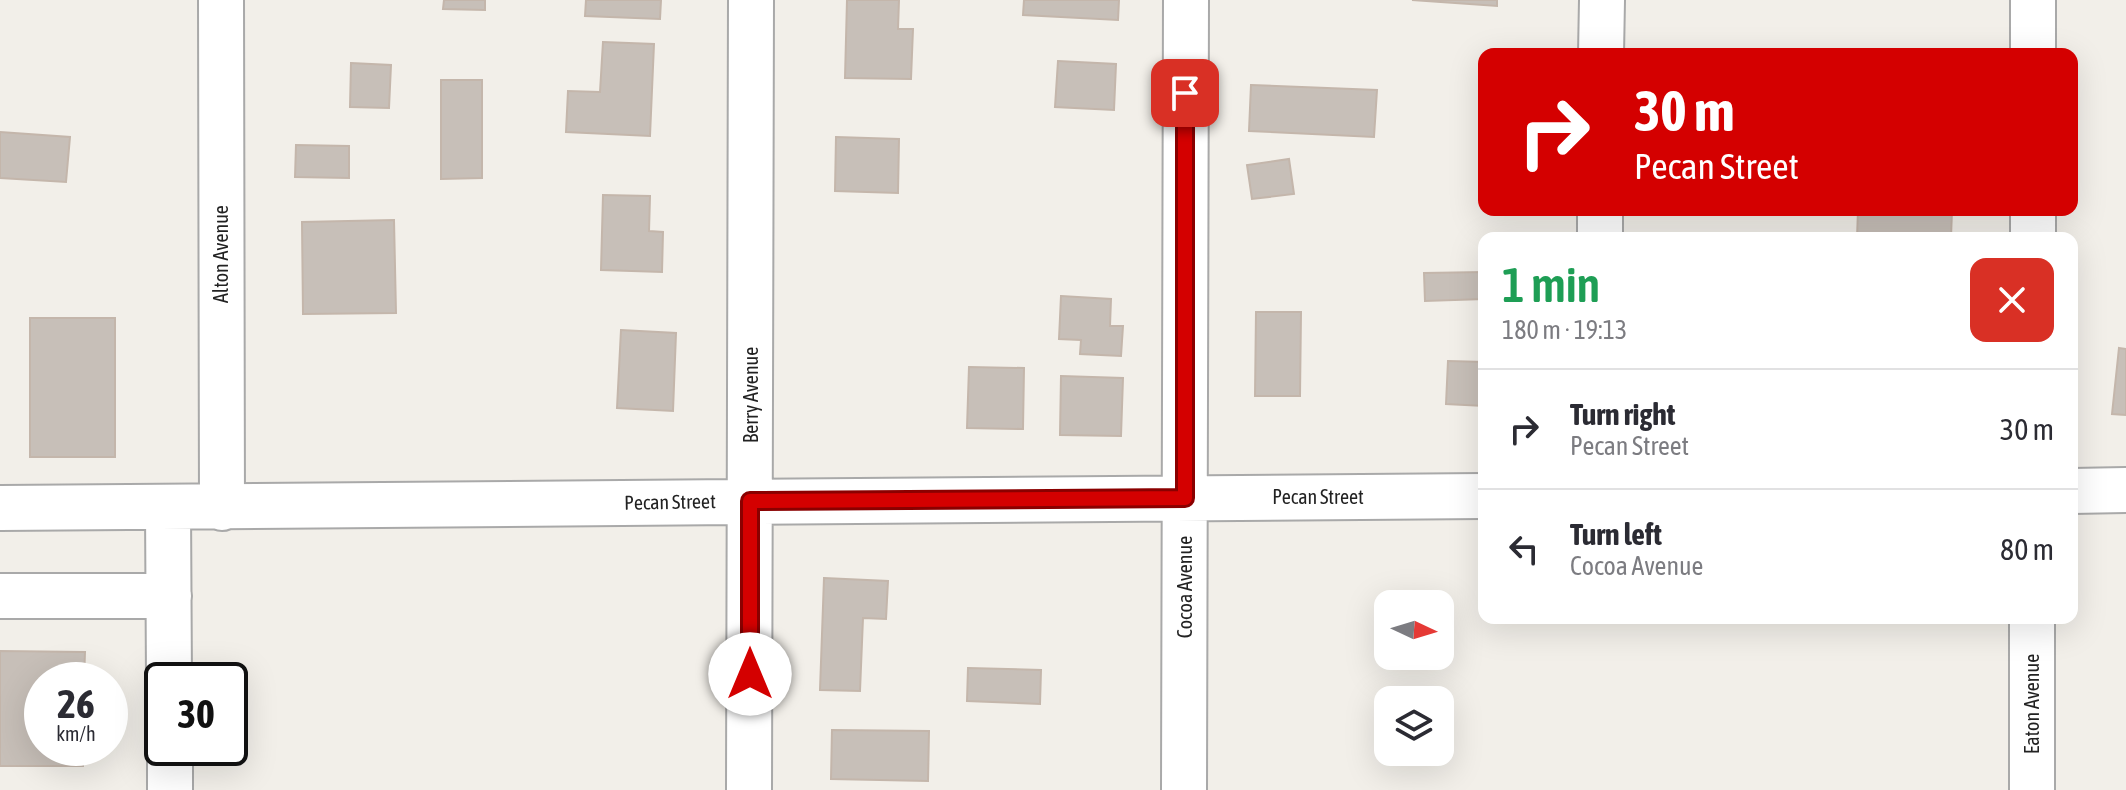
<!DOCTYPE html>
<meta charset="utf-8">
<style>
body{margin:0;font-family:"Asap Condensed",sans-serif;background:#f7f7f7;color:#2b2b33;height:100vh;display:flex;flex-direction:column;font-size:30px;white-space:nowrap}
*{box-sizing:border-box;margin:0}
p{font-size:26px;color:#7c7c81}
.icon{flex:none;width:44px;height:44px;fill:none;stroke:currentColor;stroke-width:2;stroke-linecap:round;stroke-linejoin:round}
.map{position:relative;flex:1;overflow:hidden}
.sheet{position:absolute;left:1478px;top:232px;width:600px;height:392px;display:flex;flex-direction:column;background:#fff;border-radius:16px;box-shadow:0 8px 32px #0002}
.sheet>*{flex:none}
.hud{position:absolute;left:1478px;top:48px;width:600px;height:168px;border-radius:16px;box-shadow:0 8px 32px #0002;background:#d40000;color:#fff;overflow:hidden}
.needle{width:52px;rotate:94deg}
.buttons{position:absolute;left:1374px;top:590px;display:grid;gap:16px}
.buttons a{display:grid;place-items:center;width:80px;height:80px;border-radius:16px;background:#fff;box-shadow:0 8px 32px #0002;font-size:40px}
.speed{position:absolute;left:24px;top:662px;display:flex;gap:16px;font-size:40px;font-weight:700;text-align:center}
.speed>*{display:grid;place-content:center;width:104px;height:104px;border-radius:50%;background:#fff;box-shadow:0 8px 32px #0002;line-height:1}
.speed small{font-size:20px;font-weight:400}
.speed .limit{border:4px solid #111;border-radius:12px;background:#fff;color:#111}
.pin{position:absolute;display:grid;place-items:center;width:68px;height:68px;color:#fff;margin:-34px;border-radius:16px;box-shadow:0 4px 12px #0006}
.me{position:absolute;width:88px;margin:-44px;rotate:0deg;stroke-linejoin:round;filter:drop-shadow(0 0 6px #0008)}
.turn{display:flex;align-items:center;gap:28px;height:168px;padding:0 24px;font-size:36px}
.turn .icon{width:104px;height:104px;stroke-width:2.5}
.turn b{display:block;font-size:56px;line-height:68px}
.round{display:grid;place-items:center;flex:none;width:84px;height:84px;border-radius:16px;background:#f7f7f7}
.summary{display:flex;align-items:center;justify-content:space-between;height:136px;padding:0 24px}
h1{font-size:48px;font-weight:600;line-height:60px;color:#1e9e55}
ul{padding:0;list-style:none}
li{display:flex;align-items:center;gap:24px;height:120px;padding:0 24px;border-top:2px solid #e1e1e2}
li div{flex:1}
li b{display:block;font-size:30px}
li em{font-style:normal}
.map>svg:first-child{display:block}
</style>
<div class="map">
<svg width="2126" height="790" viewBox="0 0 2126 790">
<rect width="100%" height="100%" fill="#f2efe9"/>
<path fill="#c7bfb8" stroke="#c4b6ab" stroke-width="2" d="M444,0H485V10L443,9Z
M586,0H661L660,19L585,16Z
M847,0H899L898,29H913L911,79L845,78Z
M1024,0H1119L1118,20L1023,15Z
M1412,0H1497V6Z
M603,42L654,44L650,136L566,132L568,91L600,92Z
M1058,61L1116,64L1114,110L1055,107Z
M351,63L391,65L389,108L350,107Z
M441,80H482V178L441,179Z
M1251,85L1377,90L1374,137L1249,131Z
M0,132L70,137L66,182L0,178Z
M836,137L899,139L898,193L835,191Z
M296,145L349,146V178L295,177Z
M1289,159L1294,194L1252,199L1247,165Z
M603,195L650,196L649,231L663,232L662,272L601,270Z
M1692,210H1740L1739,214Z
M1858,210H1952L1951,238H1857Z
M394,220L396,313L303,314L302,222Z
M1484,272V299L1425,301L1424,273Z
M1061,296L1111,299L1110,326H1123L1121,356L1080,354L1081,340L1059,339Z
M1256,312H1301L1300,396H1255Z
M30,318H115V457H30Z
M621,330L676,333L673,411L617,408Z
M2119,348L2126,349V415L2112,414Z
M1448,361L1484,362V406L1446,404Z
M969,367L1024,368L1023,429L967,428Z
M1061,376L1123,378L1121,436L1060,435Z
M824,578L888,581L886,619L863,618L860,691L820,690Z
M0,651L85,652L84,680H42V748H84L83,766H0Z
M968,668L1041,670L1040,704L967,701Z
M832,730L929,731L928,781L831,779Z"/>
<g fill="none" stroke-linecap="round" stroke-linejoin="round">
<g stroke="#a9a9a9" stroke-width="48">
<path id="minor" d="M221,0L222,508
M1601,54L1602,0
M2033,54V0
M1600,238V210
M2033,238V210
M2072,491L2126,490
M0,508L1484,496
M168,508L169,680
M0,596H169
M170,748V790
M749,790L751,0
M1184,790L1186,0
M2032,790V618"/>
</g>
<use href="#minor" stroke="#fff" stroke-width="44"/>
</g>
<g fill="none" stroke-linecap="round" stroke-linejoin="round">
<g stroke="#8a0000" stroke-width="20">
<path id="route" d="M750,674V501L1185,498V93"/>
</g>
<use href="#route" stroke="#d40000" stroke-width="14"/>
</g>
<g text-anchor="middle" stroke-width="6" stroke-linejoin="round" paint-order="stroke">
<g font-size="20" fill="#222" stroke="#fff">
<text transform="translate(221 254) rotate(-90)" y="7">Alton Avenue</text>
<text transform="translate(751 395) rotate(-90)" y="7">Berry Avenue</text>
<text x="1318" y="504">Pecan Street</text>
<text transform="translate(670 502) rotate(-1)" y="7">Pecan Street</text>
<text transform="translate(1185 587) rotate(-90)" y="7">Cocoa Avenue</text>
<text transform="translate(2032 704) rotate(-90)" y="7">Eaton Avenue</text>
</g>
</g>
</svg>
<div class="buttons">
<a><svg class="needle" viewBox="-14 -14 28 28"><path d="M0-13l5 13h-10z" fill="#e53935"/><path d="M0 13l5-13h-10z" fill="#7c7c81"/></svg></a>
<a><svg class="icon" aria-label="layers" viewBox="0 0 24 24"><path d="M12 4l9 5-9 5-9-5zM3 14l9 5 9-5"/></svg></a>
</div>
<div class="speed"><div>26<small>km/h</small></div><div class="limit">30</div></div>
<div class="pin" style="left:1185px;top:93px;background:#d93025"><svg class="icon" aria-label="arrive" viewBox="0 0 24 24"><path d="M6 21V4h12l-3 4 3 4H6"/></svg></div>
<svg class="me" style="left:750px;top:674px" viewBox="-20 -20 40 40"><circle r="19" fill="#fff"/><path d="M0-13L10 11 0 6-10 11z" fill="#d40000"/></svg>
<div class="hud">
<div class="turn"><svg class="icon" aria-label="right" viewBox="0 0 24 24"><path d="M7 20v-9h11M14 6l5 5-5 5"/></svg><div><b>30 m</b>Pecan Street</div></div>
</div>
<section class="sheet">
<div class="summary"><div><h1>1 min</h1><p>180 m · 19:13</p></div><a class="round" style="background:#d93025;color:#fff"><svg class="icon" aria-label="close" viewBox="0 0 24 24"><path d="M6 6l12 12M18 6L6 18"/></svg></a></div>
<ul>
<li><svg class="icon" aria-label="right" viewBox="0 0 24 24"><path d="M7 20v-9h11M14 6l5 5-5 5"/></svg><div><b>Turn right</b><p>Pecan Street</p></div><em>30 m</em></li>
<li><svg class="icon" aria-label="left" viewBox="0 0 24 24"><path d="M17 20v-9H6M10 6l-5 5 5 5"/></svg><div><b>Turn left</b><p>Cocoa Avenue</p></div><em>80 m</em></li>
</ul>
</section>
</div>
